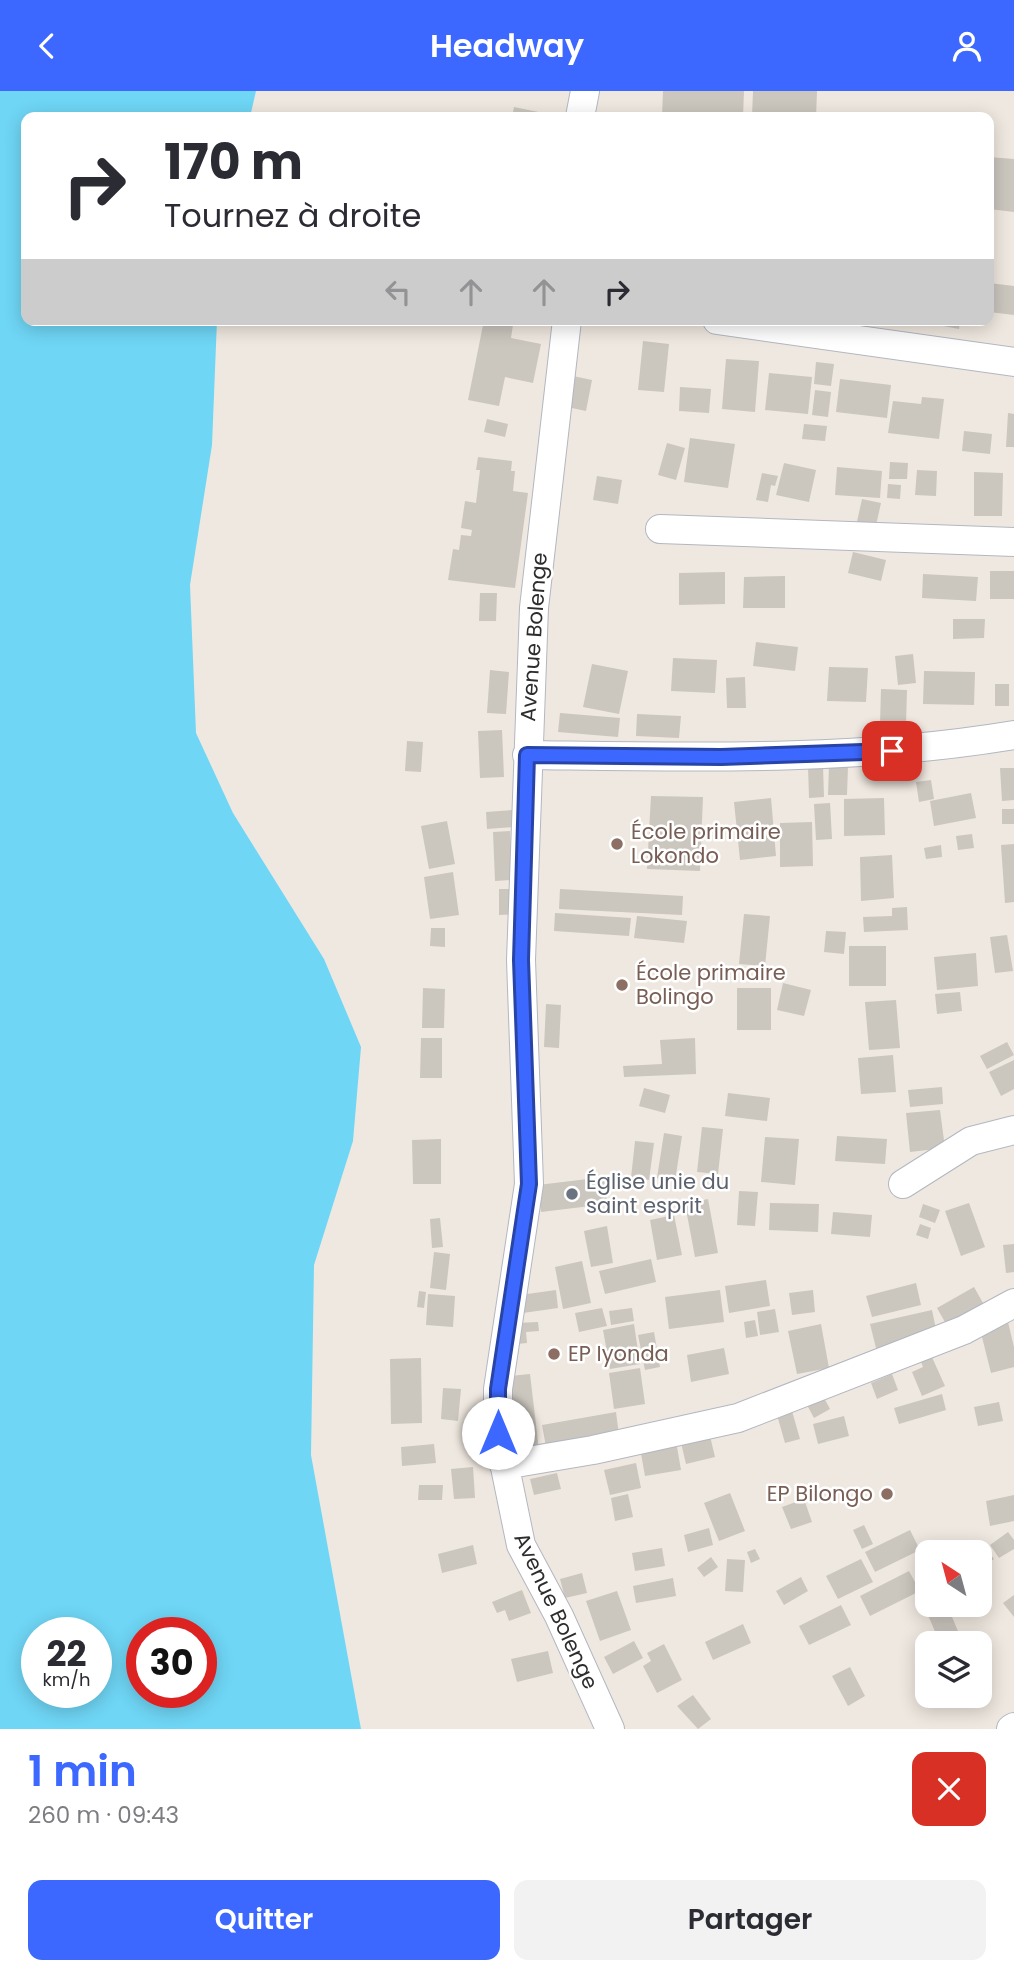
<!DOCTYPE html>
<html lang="fr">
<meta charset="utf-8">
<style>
body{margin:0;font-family:Poppins,sans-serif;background:#f2f2f3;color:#2b2b33;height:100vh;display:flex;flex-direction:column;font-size:26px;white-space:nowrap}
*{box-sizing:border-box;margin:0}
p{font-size:23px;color:#7c7c81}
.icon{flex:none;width:38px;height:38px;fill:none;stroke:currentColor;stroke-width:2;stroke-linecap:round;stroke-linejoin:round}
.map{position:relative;height:1638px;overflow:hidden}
.sheet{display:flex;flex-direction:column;background:#fff;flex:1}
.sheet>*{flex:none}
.top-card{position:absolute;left:21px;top:21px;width:973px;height:214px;border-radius:14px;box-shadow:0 4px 18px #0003;background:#fff;color:#2b2b33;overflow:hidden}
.needle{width:46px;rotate:324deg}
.controls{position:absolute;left:915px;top:1449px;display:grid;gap:14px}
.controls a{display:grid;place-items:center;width:77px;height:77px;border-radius:14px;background:#fff;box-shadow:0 4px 18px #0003;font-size:35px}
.speed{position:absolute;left:21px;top:1526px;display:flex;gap:14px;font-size:35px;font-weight:700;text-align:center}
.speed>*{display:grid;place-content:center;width:91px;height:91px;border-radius:50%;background:#fff;box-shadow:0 4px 18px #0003;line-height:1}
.speed small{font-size:18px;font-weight:400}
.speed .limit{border:10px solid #d22;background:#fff;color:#111}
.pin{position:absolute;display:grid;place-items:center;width:60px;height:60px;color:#fff;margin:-30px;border-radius:14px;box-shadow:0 4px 10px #0006}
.me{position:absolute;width:77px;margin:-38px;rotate:0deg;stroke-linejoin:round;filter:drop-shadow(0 0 5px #0008)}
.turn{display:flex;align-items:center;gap:24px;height:147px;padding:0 28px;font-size:32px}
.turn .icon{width:91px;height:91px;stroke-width:2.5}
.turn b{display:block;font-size:49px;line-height:60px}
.lanes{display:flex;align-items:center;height:66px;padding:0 28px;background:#0003;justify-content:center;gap:35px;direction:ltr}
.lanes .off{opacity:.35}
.round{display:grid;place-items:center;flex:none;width:74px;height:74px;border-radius:14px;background:#f2f2f3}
.summary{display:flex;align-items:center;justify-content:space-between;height:119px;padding:0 28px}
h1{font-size:42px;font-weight:600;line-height:52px;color:#3d68ff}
.button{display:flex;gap:14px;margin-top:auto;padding:14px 28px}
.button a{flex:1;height:80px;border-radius:14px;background:#3d68ff;color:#fff;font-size:28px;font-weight:600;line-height:80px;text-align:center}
.button a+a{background:#f2f2f3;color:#2b2b33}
header{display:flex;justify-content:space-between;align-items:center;height:91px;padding:0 28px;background:#3d68ff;color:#fff;font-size:32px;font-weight:600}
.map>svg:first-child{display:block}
</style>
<header><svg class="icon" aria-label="back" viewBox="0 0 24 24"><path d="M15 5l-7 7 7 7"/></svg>Headway<svg class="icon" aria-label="person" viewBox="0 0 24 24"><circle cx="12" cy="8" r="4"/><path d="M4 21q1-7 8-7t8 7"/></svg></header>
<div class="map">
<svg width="1014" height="1638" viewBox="0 0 1014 1638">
<rect width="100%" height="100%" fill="#efe8e0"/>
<path fill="#6fd6f5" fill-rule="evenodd" d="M0,0H256L250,26H26V229H217L212,354L190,494L196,642L233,722L324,868L361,956L353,1050L314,1174L311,1364L361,1638H0ZM37,1542H96V1601H37ZM142,1542H201V1601H142Z"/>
<path fill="#cbc6be" d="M663,0H744L743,26H662Z
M753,0H817L816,26H752Z
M514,16L553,24V26H512Z
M989,66L1014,68V121L989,118Z
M989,192L1014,195V224L989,221Z
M484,229L513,234L511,247L541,253L533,292L505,286L499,315L468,309Z
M933,229H960L959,238L933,233Z
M643,250L669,253L664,301L638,299Z
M726,268L759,270L755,321L722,318Z
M816,271L834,273L831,295L814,293Z
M769,282L812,286L808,323L765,319Z
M573,285L592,289L586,320L567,316Z
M840,288L891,294L887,327L836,321Z
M680,296L711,298L709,322L679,320Z
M815,299L831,301L828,326L812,324Z
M922,306L944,308L939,348L888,342L893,310L921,313Z
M1008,322L1014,323V356H1006Z
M487,328L508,333L505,346L484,341Z
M804,333L827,335L825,350L802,348Z
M964,340L992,343L990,363L962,360Z
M690,347L735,353L728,397L684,391Z
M667,352L685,357L676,389L658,384Z
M478,366L512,370L511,380H515L513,400L528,402L515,497L448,489L453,458L459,459L461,444L471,445L472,439L461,437L465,410L476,412L480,379H476Z
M890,371L908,372L907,388H889Z
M784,372L816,379L809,411L776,404Z
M837,376L882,380L880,407L835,404Z
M917,379L937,380L936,405L915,404Z
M974,381L1003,382L1002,425H974Z
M762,382L778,385L775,395L771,394L768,411L756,409Z
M597,385L622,389L618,413L593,409Z
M888,393L901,394L900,408L887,407Z
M862,408L881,412L875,439L856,435Z
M853,461L886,469L881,490L848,482Z
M990,480H1014V508H990Z
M725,481V513L679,514V482Z
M923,483L978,486L976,510L922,507Z
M785,485V517H743L744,486Z
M480,502H497L496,530H479Z
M953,528H985L984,547L953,548Z
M756,551L798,556L795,580L753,575Z
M913,563L916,592L898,594L895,565Z
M673,567L717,569L715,602L671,600Z
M592,573L628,580L619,623L583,616Z
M829,576L868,577L866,611L827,610Z
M490,579L509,581L506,623L487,622Z
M924,580L975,581L974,614L923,613Z
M745,586L746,617H727L726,587Z
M995,593H1009V615H995Z
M881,598L907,599L906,635L880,634Z
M560,622L620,627L618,646L558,641Z
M637,623L681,625L679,647L636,645Z
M502,639L504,686L480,687L478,640Z
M407,650L423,651L421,681L405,680Z
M823,675L824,706L809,707L808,676Z
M829,675H848L847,704H828Z
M1000,677H1014V709L1002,710Z
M931,689L934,708L919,711L916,691Z
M971,702L976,727L934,735L930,710Z
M651,705L703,706L700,780L647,778Z
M771,707L776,765L740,769L734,711Z
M884,707L885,744L844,745V708Z
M830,712L832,748L816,749L814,713Z
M1002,718H1014V733H1002Z
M513,719L514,736L487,738L486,721Z
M447,730L455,773L429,778L421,735Z
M812,731L813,775L780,776V732Z
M510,740L512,789L495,790L493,741Z
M972,743L974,757L958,759L956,745Z
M1014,753V811L1005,812L1001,754Z
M941,754L942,766L926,768L924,757Z
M892,764L894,807L861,810L860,766Z
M453,781L459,824L430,828L424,786Z
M499,798H516L517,823L499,824Z
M560,798L683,805L682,824L559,818Z
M907,816L908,839L864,841L863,826L892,825V817Z
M555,822L631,827L629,845L554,840Z
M744,823L770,825L765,875L739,873Z
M637,825L687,830L684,852L634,847Z
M431,837H445V856L430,855Z
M826,840L846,841L844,863L824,861Z
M1007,844L1013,880L995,882L990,846Z
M849,855H886V895H849Z
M976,862L978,895L937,899L934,866Z
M783,892L811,899L804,925L777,919Z
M423,897L445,898L444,937H422Z
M737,897H771V939H737Z
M960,901L962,920L937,923L935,903Z
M896,909L900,957L869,959L865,911Z
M546,913L561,914L559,957L544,956Z
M421,947H442V987H420Z
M695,947L696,983L624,986L623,975L662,973L660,949Z
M1007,951L1014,964L987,978L980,965Z
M893,964L896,1001L861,1003L858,967Z
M1014,969V998L1001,1005L989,981Z
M942,996L943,1013L910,1016L908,999Z
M644,997L670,1004L665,1022L639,1015Z
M728,1002L770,1007L767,1030L725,1025Z
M940,1019L945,1057L910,1061L906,1022Z
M702,1036L723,1038L718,1083L697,1081Z
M664,1042L682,1045L675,1090L657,1087Z
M837,1045L887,1048L885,1073L835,1070Z
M765,1046L799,1048L795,1094L761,1091Z
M441,1048V1093H413L412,1049Z
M635,1050L654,1052L649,1089L631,1087Z
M604,1086L607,1113L541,1121L538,1094Z
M739,1100L758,1101L755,1135L737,1134Z
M708,1108L718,1162L695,1166L685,1113Z
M770,1112L819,1113L818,1141L769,1139Z
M969,1112L985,1156L961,1165L945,1120Z
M923,1113L940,1119L935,1132L919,1126Z
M833,1121L872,1124L870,1146L831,1143Z
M674,1124L682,1164L657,1169L650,1129Z
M440,1127L443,1156L432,1157L430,1128Z
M920,1133L931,1137L928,1148L916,1144Z
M607,1135L613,1172L591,1176L584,1140Z
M1014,1153V1181L1006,1182L1003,1154Z
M434,1161L450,1163L446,1199L430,1197Z
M651,1168L656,1191L605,1203L599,1180Z
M582,1170L591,1212L563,1218L555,1176Z
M766,1189L770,1215L729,1222L725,1195Z
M916,1192L921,1214L872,1226L866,1205Z
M974,1196L987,1219L950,1240L937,1217Z
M556,1199L558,1217L523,1222L520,1204Z
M720,1199L724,1231L669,1238L665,1206Z
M813,1199L815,1221L792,1224L789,1202Z
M419,1200L426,1201L424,1217L417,1216Z
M428,1203L455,1205L453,1236L426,1234Z
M602,1217L607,1235L579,1241L575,1222Z
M632,1217L634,1230L611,1234L609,1220Z
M775,1218L779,1241L760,1244L757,1221Z
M932,1219L937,1243L876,1257L870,1233Z
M755,1229L758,1245L746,1247L744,1231Z
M538,1231L539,1240L526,1241L527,1252L517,1253L515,1232Z
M1008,1231L1014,1256V1276L991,1282L980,1238Z
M634,1233L640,1273L610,1278L603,1239Z
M821,1233L829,1277L797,1283L788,1240Z
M654,1241L660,1276L645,1279L638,1244Z
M724,1257L729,1283L691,1291L687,1264Z
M931,1264L945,1295L922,1305L912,1281L923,1276L920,1268Z
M421,1267L422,1332L391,1333L390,1268Z
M640,1277L645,1313L614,1318L609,1282Z
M530,1283L539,1359L518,1362L510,1285Z
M892,1283L898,1299L877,1308L871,1292Z
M443,1297L461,1298L458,1330L441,1328Z
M942,1303L946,1319L899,1333L894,1317Z
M823,1305L830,1318L814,1327L807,1314Z
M999,1311L1003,1330L978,1335L974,1316Z
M792,1320L800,1348L785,1352L777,1324Z
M616,1321L619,1344L546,1356L542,1334Z
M844,1325L849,1345L818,1353L813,1333Z
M710,1345L715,1366L686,1373L681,1352Z
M676,1350L681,1379L645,1385L640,1357Z
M434,1353L436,1372L402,1375L401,1356Z
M636,1372L641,1397L610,1404L604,1379Z
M473,1376L475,1407L454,1408L451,1378Z
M557,1382L561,1398L534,1404L530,1388Z
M419,1394H443L442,1409H418Z
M730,1402L745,1440L719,1450L704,1412Z
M628,1403L633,1426L615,1430L611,1407Z
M1014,1404V1430L990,1435L986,1410Z
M804,1408L812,1431L791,1438L782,1416Z
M864,1434L873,1453L862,1458L853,1439Z
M709,1437L713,1454L688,1461L684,1444Z
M910,1439L920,1459L875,1481L865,1461Z
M1008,1441L1014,1449V1458L999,1467L990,1454Z
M473,1454L477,1473L442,1482L438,1463Z
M984,1455L994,1468L980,1478V1461H975Z
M662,1457L665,1475L635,1480L632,1462Z
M755,1458L760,1468L751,1472L747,1461Z
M711,1466L718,1476L704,1486L697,1477Z
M727,1468L745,1469L743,1501L725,1500Z
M861,1468L873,1491L838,1508L826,1485Z
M909,1480L920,1500L870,1525L860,1505Z
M582,1482L587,1502L565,1507L560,1488Z
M801,1486L808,1500L784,1514L776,1500Z
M673,1487L676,1505L636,1512L633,1495Z
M522,1499L531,1522L509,1530L505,1519L497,1522L492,1511Z
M617,1500L631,1539L600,1550L586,1510Z
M1014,1504V1526L1003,1512Z
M841,1514L851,1534L809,1554L799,1535Z
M947,1514L963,1552H940L927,1522Z
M743,1533L751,1552L713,1569L705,1551Z
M634,1550L643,1567L613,1583L604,1566Z
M664,1553L682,1589L657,1602L643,1575L651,1570L647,1562Z
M548,1560L553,1582L517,1591L511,1568Z
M850,1576L865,1605L848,1615L832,1585Z
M693,1604L711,1628L698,1638L677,1615Z"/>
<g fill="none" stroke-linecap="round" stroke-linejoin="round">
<g stroke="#b3b7c1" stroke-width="30">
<path id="street" d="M580,26L585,0
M567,229L534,517L521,869L529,1093L498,1298V1342L521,1454L559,1525L610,1638
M717,229L1014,271
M660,438L1014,451
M527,664C690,666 852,671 1014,644
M903,1093L971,1050L1014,1039
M504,1374L593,1359L738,1327L964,1239L1014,1212
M1011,1638L1014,1636"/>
</g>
<use href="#street" stroke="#fff" stroke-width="28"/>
</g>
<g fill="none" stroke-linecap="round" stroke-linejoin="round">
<g stroke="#2844a6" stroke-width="18">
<path id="route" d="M498,1342V1298L529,1093L521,869L527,664L721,666L892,660"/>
</g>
<use href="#route" stroke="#3d68ff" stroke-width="12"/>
</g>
<g fill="#8d6e63" stroke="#fff" stroke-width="2.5">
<circle cx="617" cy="753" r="7"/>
<circle cx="622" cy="894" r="7"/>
<circle cx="554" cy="1263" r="7"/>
<circle cx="887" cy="1403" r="7"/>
</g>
<circle fill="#6b7280" stroke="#fff" stroke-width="2.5" cx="572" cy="1103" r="7"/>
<g text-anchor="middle" stroke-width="5" stroke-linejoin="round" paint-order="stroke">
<g font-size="21" fill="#2d2d2d" stroke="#fff">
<text transform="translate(534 546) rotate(-86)" y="7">Avenue Bolenge</text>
<text transform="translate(556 1520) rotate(65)" y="7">Avenue Bolenge</text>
</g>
<g font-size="21" fill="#785e54" stroke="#fff" text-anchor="start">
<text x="631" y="748">École primaire<tspan x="631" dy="24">Lokondo</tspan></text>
<text x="636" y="889">École primaire<tspan x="636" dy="24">Bolingo</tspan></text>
<text x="568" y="1270">EP Iyonda</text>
<text x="873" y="1410" text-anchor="end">EP Bilongo</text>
</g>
<g font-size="21" fill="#5b616d" stroke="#fff" text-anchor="start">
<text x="586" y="1098">Église unie du<tspan x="586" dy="24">saint esprit</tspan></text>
</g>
</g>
</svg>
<div class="controls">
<a><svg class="needle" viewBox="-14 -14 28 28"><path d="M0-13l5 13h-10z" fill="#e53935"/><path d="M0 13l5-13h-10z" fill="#7c7c81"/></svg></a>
<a><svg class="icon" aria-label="layers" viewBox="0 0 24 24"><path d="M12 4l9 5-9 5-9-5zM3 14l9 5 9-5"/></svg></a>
</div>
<div class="speed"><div>22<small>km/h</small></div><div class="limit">30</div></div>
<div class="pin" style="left:892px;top:660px;background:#d93025"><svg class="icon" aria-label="arrive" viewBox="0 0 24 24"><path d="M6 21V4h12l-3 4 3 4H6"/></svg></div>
<svg class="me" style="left:498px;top:1342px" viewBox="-20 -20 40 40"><circle r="19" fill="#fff"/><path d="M0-13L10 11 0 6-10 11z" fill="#3d68ff"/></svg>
<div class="top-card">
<div class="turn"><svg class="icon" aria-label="right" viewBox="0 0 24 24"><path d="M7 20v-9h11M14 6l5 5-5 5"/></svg><div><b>170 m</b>Tournez à droite</div></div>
<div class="lanes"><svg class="icon off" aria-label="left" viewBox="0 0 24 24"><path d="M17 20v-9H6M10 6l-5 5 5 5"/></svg><svg class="icon off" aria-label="ahead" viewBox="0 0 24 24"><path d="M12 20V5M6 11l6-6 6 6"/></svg><svg class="icon off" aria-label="ahead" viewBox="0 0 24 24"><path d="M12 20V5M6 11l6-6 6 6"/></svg><svg class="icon" aria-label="right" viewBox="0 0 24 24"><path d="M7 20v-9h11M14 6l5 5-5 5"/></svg></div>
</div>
</div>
<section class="sheet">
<div class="summary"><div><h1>1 min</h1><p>260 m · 09:43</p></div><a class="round" style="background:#d93025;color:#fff"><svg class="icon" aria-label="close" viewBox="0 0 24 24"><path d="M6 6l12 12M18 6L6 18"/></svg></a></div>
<div class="button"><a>Quitter</a><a>Partager</a></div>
</section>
